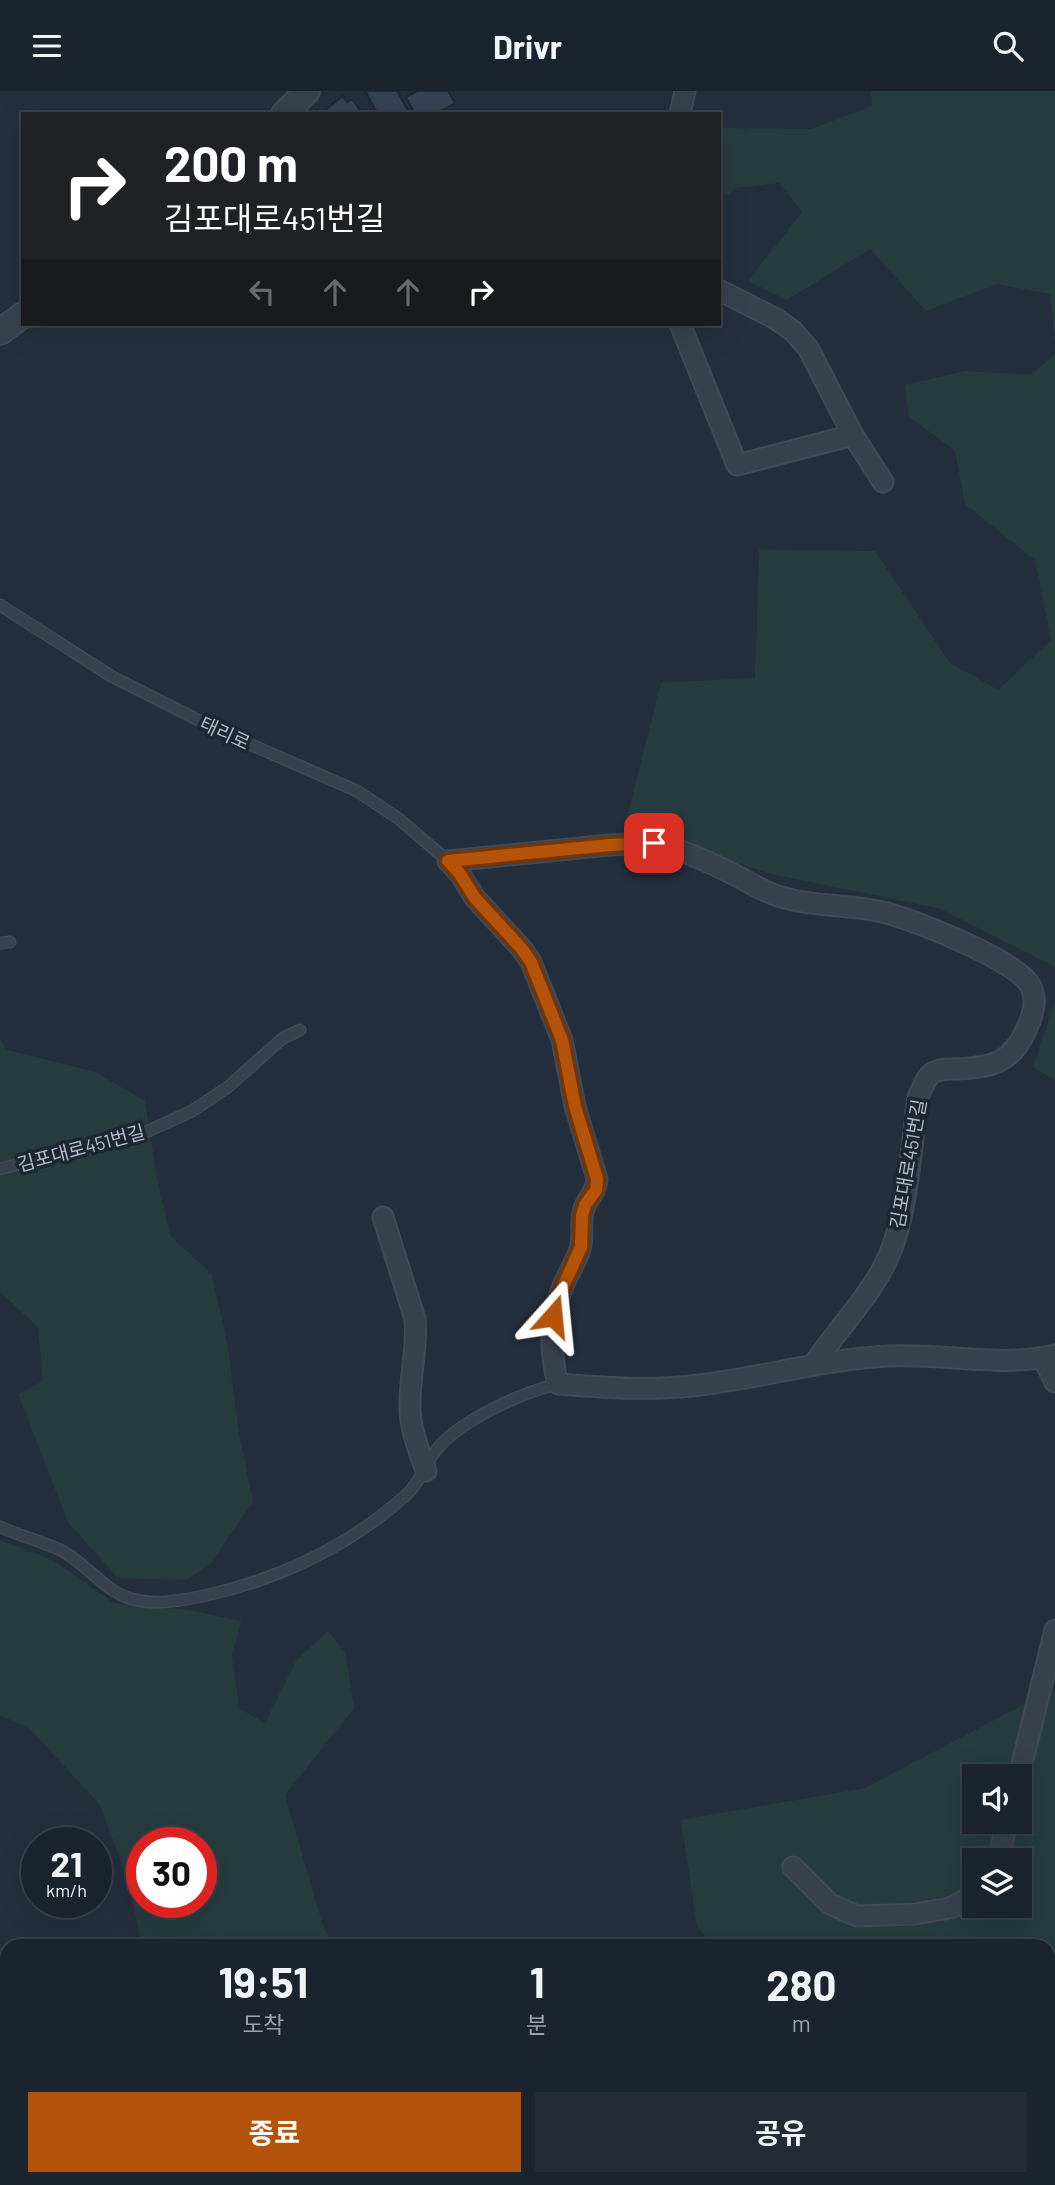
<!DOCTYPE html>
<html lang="ko">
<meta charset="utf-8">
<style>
body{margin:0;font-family:Barlow,"Noto Sans KR",sans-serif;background:#242b36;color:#f1f3f6;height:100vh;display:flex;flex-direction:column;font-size:26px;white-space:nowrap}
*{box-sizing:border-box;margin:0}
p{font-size:23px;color:#a0a4aa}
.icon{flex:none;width:38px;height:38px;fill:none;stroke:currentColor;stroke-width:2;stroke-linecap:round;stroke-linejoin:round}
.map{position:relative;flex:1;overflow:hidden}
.side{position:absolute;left:0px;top:1848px;width:1055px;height:247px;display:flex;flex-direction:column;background:#1b232e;border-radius:21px 21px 0 0;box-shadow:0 7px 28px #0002,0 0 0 2px #39404a}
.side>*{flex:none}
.hud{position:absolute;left:21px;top:21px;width:700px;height:214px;border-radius:0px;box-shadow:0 7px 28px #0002,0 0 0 2px #39404a;background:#202124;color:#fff;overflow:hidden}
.buttons{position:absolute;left:962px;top:1673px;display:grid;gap:14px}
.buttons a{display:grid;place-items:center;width:70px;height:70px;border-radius:0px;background:#1b232e;box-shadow:0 7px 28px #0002,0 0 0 2px #39404a;font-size:35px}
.speed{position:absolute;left:21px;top:1736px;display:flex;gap:14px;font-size:35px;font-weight:700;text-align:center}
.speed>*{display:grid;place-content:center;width:91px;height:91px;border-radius:50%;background:#1b232e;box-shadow:0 7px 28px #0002,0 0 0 2px #39404a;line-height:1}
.speed small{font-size:18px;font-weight:400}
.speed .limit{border:10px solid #d22;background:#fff;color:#111}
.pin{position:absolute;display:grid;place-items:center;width:60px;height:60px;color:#fff;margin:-30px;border-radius:14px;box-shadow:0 4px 10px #0006}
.me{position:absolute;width:77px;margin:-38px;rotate:18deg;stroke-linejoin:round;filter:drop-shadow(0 0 5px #0008)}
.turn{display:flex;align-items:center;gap:24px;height:147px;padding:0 28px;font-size:32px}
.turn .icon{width:91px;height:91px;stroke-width:2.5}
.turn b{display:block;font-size:49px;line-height:60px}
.lanes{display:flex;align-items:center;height:66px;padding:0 28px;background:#0003;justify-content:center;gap:35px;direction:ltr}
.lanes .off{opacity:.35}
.eta{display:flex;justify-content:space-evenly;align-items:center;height:119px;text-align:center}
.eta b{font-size:42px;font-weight:700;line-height:49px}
.primary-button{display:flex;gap:14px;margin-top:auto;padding:14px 28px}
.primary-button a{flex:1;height:80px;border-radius:0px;background:#b45309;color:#fff;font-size:28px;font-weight:700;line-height:80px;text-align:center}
.primary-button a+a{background:#242b36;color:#f1f3f6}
header{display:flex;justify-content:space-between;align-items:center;height:91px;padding:0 28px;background:#1b232e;font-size:32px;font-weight:700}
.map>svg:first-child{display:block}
</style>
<header><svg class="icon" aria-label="menu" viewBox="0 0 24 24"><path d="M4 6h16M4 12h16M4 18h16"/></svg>Drivr<svg class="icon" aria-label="search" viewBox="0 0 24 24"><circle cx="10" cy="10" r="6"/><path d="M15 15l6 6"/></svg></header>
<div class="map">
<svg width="1055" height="2094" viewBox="0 0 1055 2094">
<rect width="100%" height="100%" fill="#242f3e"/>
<path fill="#263c3f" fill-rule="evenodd" d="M871,0H1055V251L1050,203L997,193L926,220L870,158L787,209L748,190L802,121L779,92L736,97L727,105L719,98V37L811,38L872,15Z
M1055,263V876L941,818L767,782L625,734L661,592L755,587L759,459L875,460L950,572L998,599L1051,549L1035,469L965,413L955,359L909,326L905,294L965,280L1030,284Z
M1055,911V989H1054L1033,976Z
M0,947L7,959L95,981L145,1010L157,1088L170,1144L212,1184L227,1252L239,1342L253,1411L212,1471L186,1489L118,1487L68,1431L18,1303L43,1290L38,1236L0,1201Z
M0,1449L51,1468L114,1512L189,1519L241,1530L232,1565L239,1617L265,1632L296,1570L328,1540L345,1561L354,1617L285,1704L323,1835L335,1855H143L126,1785L100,1714L30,1638L0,1624ZM142,1752H201V1811H142Z
M1055,1597V2094H793V2088H1048V1855H712L697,1835L681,1729L865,1697ZM975,1685H1020V1731H975ZM975,1769H1020V1815H975Z
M0,1940L7,1941V2088H508L498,2094H0Z"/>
<path fill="#364354" stroke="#1f2835" stroke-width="2" d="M365,0H397L410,23H378Z
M417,0H448L455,12L436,23H415L406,6Z
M343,5L347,11L352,8L363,23H320Z"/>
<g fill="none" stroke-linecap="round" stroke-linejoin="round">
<g stroke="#414a57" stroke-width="13">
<path id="service" d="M0,514L111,585L222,641L357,700L399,728L448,770
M0,852L10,851
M0,1078L146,1041L192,1020L228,996L283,947L300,939
M0,1436C20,1445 45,1451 64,1461C87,1474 104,1499 129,1507C152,1515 179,1510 203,1505C277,1489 348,1456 405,1405C422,1390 424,1373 438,1357C461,1329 523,1301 558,1293"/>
</g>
<g stroke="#414a57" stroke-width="23">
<path id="minor" d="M680,23L685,0
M719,199L776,228L793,240L808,257L853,344L883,391
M680,233L737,374L853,344
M448,770L610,754L654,752L671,756C692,764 714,773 735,784C749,791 762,800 778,805C812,816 848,813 883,821C912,828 1016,869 1030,894C1038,908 1033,925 1026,939C1011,973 991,976 957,978C949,978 939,977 931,983C925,988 922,998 918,1006C911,1056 908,1126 886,1171C869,1206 837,1239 814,1273
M448,770L460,783L475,807L522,858L531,871L562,949L575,1015L597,1088C596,1104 586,1107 583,1121C580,1133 584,1146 580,1158C576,1171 569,1181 564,1193C549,1226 549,1257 558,1293C602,1296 646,1300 691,1295C758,1288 823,1268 890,1265C944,1262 1002,1277 1055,1264
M383,1126L415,1228C418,1258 409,1287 410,1316C410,1338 419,1359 426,1380
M1043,1267L1055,1291
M1019,1685L1055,1539
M998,1769L1007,1731
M793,1776L830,1813L857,1825L915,1823L950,1817L975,1804"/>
</g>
<g stroke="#414a57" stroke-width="28">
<path id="tertiary" d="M284,23L307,0
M0,241L23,224"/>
</g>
<use href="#service" stroke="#38414e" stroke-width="10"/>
<use href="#minor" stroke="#38414e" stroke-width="19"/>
<use href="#tertiary" stroke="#38414e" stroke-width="24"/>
</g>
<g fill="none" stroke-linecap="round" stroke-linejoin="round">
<g stroke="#753606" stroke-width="18">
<path id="route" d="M553,1225L558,1207L581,1156L582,1125L585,1114L596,1099L597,1088L575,1015L562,949L531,871L522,858L475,807L460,783L448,770L610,754L654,752"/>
</g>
<use href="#route" stroke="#b45309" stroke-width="12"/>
</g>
<g text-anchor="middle" stroke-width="7" stroke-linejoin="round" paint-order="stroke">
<g font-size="19" fill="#b4bcc9" stroke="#1d2633">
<text transform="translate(225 642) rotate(25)" y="7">태리로</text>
<text transform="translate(81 1057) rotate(-15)" y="7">김포대로451번길</text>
<text transform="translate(908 1073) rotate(-80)" y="7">김포대로451번길</text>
</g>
</g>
</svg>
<div class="buttons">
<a><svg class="icon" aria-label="sound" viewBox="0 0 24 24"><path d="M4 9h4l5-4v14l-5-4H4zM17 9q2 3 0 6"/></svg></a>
<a><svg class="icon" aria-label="layers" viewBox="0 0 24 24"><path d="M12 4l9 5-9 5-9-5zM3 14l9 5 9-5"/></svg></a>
</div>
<div class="speed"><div>21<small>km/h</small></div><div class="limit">30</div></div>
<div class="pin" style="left:654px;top:752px;background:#d93025"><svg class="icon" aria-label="arrive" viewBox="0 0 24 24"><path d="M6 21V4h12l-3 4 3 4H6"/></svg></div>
<svg class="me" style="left:553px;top:1225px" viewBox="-20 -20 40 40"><path d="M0-17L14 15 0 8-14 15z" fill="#b45309" stroke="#fff" stroke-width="4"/></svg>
<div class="hud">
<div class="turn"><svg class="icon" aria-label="right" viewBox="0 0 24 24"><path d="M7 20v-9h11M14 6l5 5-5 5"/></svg><div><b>200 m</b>김포대로451번길</div></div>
<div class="lanes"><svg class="icon off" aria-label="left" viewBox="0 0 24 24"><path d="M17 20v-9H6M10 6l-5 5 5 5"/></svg><svg class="icon off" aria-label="ahead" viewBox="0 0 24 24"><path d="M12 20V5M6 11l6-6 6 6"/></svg><svg class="icon off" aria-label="ahead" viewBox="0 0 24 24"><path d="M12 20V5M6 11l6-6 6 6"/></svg><svg class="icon" aria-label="right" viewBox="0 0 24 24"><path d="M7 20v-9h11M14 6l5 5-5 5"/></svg></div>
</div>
<section class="side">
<div class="eta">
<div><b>19:51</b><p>도착</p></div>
<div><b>1</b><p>분</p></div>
<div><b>280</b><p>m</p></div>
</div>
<div class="primary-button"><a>종료</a><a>공유</a></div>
</section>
</div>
